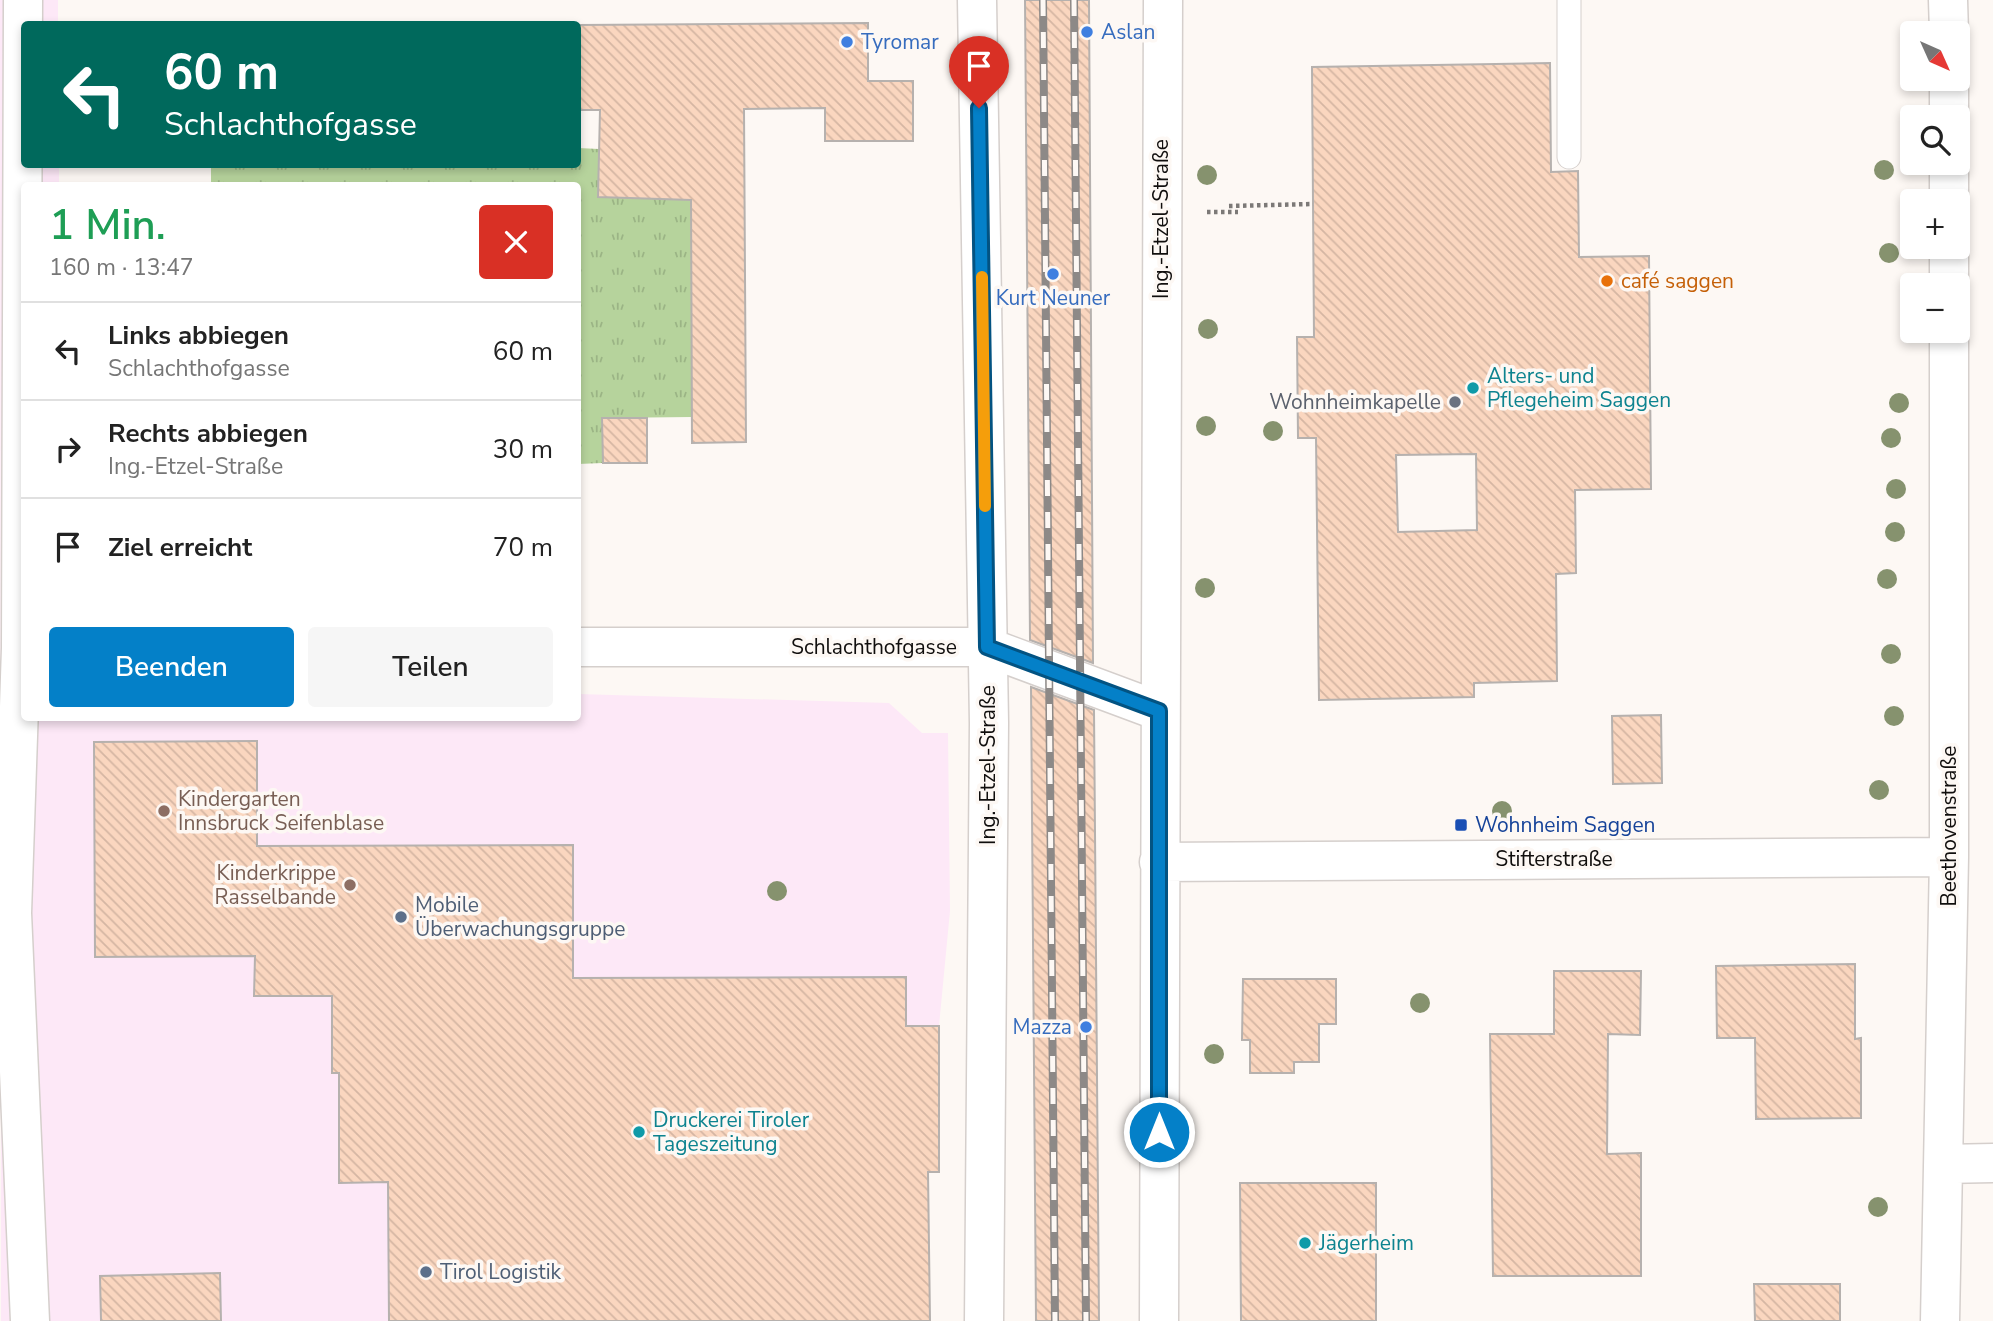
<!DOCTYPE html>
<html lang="de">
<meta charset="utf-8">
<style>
body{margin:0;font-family:"Nunito Sans",sans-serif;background:#f6f6f6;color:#222;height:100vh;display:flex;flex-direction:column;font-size:26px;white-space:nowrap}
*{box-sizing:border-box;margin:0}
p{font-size:23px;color:#767676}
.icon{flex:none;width:38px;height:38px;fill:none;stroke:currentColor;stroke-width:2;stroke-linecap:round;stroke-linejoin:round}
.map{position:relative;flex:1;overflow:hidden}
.side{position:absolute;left:21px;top:182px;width:560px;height:539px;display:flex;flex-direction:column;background:#fff;border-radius:7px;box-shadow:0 4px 10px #0003}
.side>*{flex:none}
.hud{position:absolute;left:21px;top:21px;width:560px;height:147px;border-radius:7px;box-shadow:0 4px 10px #0003;background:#00695c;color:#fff;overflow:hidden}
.needle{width:46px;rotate:135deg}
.controls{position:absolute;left:1900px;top:21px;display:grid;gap:14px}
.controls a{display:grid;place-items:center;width:70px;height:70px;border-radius:7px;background:#fff;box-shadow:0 4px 10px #0003;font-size:35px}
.pin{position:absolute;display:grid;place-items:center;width:60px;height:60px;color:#fff;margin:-72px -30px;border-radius:50% 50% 50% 0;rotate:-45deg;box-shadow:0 0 7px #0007}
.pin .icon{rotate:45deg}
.me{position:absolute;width:77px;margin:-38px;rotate:0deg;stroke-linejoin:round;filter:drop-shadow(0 0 5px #0008)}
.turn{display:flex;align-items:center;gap:24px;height:147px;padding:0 28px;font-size:32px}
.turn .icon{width:91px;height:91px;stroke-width:2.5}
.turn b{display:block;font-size:49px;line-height:60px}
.round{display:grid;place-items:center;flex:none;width:74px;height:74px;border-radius:7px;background:#f6f6f6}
.summary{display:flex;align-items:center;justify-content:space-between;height:119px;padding:0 28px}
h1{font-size:42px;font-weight:600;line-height:52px;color:#1e9e55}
.button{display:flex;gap:14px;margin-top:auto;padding:14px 28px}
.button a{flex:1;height:80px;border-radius:7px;background:#0480c8;color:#fff;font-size:28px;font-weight:600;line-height:80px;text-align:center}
.button a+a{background:#f6f6f6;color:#222}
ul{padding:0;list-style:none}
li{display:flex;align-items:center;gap:21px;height:98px;padding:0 28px;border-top:2px solid #e0e0e0}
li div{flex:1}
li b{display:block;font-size:26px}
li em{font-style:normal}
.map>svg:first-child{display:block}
</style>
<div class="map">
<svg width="1993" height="1321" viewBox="0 0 1993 1321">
<defs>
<pattern id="grass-tufts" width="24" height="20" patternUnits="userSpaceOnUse" patternTransform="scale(1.75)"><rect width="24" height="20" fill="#b6d39c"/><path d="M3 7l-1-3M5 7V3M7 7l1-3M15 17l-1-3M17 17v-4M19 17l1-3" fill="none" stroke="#9bb485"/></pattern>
<pattern id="building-back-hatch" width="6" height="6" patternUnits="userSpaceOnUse" patternTransform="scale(1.75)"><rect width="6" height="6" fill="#fad6bf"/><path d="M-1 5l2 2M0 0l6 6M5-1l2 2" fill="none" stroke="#d5b6a3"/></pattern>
</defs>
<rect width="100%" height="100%" fill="#fdf8f4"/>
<path fill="#fde8f7" d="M0,0H58V24H24V164L59,165V185L24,186V718H578V694L889,703L922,733H948L950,911L939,1026V1172L928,1173L930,1321H1Z"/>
<path fill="url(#grass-tufts)" d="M578,148L599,149V197L691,199L692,417L603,418V463L578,464V186L211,185V165L578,164Z"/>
<path fill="url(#building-back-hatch)" stroke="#b6b1ae" stroke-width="2" fill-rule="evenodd" d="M1025,0H1089L1093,663L1030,640Z
M868,23V81H913V141H825V108L744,109L746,442L692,443L691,200L598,197L600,110H578V25Z
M1550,63L1551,172L1578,171L1579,257L1649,256L1651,489L1575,490L1576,573L1556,574L1557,681L1474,683V697L1319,700L1316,438H1298L1297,337H1314L1312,67ZM1476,454L1477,530L1398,532L1396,455Z
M602,418H647V463H603Z
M1031,687L1094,710L1099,1321H1036Z
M1661,715L1662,783L1613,784L1612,716Z
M257,741V846L573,845V978L906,977V1026H939V1172H928L930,1321H389L388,1182L339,1183V1073H332V996H254L255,956L95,957L94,742Z
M1855,964V1039L1861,1038V1118L1756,1119L1755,1038H1717L1716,966Z
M1554,971H1641L1640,1035L1608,1034L1607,1154L1641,1153V1276H1493L1490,1034H1554Z
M1243,979H1336V1024H1319V1062H1294V1073H1250V1040H1242Z
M1240,1183H1376V1321H1241Z
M220,1273L221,1321H101L100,1276Z
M1754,1284H1840V1321H1755Z"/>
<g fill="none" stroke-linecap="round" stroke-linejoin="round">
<g stroke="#d5cfcc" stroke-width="25">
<path id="lane" d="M1569,0V157"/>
</g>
<g stroke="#d5cfcc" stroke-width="41">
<path id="street" d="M23,0L21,648L12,913L30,1321
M977,0L989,723L984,1321
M1948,0L1949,33
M1949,79V117
M1949,163V201
M1949,247V285
M578,647H987L1159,711
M1159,862L1949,857
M1944,1164L1993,1163
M1159,1321L1163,0
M1940,1321L1949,857V331"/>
</g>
<path stroke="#7c7977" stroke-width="4.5" stroke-dasharray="3.5 3.5" stroke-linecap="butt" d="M1229,206L1313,204
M1207,212H1238"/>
<use href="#lane" stroke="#fff" stroke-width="23"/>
<use href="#street" stroke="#fff" stroke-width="38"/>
<g stroke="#8d8987" stroke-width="8">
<path id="rail" d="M1043,0L1055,1321
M1074,0L1086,1321"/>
</g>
<use href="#rail" stroke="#fdf8f4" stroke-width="5" stroke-dasharray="16" stroke-linecap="butt"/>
</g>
<g fill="#86926e">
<circle cx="1884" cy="170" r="10"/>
<circle cx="1207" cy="175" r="10"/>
<circle cx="1889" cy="253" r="10"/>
<circle cx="1208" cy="329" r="10"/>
<circle cx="1899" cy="403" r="10"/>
<circle cx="1206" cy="426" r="10"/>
<circle cx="1273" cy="431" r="10"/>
<circle cx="1891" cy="438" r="10"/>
<circle cx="1896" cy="489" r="10"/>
<circle cx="1895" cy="532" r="10"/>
<circle cx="1887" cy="579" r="10"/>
<circle cx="1205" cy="588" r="10"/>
<circle cx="1891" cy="654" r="10"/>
<circle cx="1894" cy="716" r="10"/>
<circle cx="1879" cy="790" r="10"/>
<circle cx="1502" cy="811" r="10"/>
<circle cx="777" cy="891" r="10"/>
<circle cx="1420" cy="1003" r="10"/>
<circle cx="1214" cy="1054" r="10"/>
<circle cx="1878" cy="1207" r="10"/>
</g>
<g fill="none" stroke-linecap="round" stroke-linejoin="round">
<g stroke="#035382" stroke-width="18">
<path id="route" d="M979,108L987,647L1159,711V1132"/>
</g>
<use href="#route" stroke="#0480c8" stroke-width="12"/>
<path stroke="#f59e0b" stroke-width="12" d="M982,277L985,506"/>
</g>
<g fill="#3f7fe0" stroke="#fdf8f4" stroke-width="2.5">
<circle cx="1087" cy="32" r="7"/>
<circle cx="847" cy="42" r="7"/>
<circle cx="1053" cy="274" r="7"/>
<circle cx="1086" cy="1027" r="7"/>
</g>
<circle fill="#e8710a" stroke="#fdf8f4" stroke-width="2.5" cx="1607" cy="281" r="7"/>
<g fill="#0f9aa8" stroke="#fdf8f4" stroke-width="2.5">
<circle cx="1473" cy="388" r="7"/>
<circle cx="639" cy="1132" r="7"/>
<circle cx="1305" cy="1243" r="7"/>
</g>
<circle fill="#6b7280" stroke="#fdf8f4" stroke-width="2.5" cx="1455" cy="402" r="7"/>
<g fill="#8d6e63" stroke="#fdf8f4" stroke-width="2.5">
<circle cx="164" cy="811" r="7"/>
<circle cx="350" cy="885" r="7"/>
</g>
<rect fill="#1a4fb4" stroke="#fdf8f4" stroke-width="2.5" x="1454" y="818" width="14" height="14" rx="3.5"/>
<g fill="#5c6f8a" stroke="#fdf8f4" stroke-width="2.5">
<circle cx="401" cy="917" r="7"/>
<circle cx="426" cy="1272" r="7"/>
</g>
<g text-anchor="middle" stroke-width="7" stroke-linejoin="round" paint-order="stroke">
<g font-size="21" fill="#366cbe" stroke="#fdf8f4" text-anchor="start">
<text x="1101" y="39">Aslan</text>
<text x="861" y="49">Tyromar</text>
<text x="1053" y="305" text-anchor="middle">Kurt Neuner</text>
<text x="1072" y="1034" text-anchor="end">Mazza</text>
</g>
<g font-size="21" fill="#100e0d" stroke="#fdf8f4">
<text transform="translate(1161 219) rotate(-90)" y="7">Ing.-Etzel-Straße</text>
<text x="874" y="654">Schlachthofgasse</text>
<text transform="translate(988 765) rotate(-90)" y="7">Ing.-Etzel-Straße</text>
<text transform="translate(1949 826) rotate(-90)" y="7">Beethovenstraße</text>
<text x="1554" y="866">Stifterstraße</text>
</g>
<g font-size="21" fill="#c56008" stroke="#fdf8f4" text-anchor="start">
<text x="1621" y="288">café saggen</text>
</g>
<g font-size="21" fill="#0d838f" stroke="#fdf8f4" text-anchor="start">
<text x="1487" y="383">Alters- und<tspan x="1487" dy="24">Pflegeheim Saggen</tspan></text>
<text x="653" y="1127">Druckerei Tiroler<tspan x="653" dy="24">Tageszeitung</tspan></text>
<text x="1319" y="1250">Jägerheim</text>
</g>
<g font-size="21" fill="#5b616d" stroke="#fdf8f4" text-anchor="end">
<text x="1441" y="409">Wohnheimkapelle</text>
</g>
<g font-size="21" fill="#785e54" stroke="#fdf8f4" text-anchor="start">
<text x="178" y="806">Kindergarten<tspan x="178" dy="24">Innsbruck Seifenblase</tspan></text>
<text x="336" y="880" text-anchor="end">Kinderkrippe<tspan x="336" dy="24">Rasselbande</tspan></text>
</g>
<g font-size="21" fill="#164399" stroke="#fdf8f4" text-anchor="start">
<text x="1475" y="832">Wohnheim Saggen</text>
</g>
<g font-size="21" fill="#4e5e75" stroke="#fdf8f4" text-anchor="start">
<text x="415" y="912">Mobile<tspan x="415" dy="24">Überwachungsgruppe</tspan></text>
<text x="440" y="1279">Tirol Logistik</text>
</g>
</g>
</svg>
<div class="controls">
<a><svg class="needle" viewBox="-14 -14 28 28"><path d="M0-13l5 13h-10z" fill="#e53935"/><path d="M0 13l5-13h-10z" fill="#767676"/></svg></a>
<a><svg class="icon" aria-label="search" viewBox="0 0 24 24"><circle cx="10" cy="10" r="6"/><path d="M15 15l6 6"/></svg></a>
<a>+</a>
<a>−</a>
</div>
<div class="pin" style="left:979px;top:108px;background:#d93025"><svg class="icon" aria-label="arrive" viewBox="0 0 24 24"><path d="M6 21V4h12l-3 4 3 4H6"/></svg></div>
<svg class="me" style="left:1159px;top:1132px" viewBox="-20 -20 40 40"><circle r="17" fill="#0480c8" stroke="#fff" stroke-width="3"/><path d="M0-11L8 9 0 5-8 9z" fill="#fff"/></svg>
<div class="hud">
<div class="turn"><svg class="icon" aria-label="left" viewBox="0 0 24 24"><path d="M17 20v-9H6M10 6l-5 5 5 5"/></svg><div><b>60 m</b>Schlachthofgasse</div></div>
</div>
<section class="side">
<div class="summary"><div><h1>1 Min.</h1><p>160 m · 13:47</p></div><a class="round" style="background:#d93025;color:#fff"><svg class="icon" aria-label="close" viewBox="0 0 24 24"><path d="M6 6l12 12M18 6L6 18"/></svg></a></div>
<ul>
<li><svg class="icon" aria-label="left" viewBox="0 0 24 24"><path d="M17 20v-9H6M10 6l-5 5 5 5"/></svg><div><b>Links abbiegen</b><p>Schlachthofgasse</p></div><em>60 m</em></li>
<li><svg class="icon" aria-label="right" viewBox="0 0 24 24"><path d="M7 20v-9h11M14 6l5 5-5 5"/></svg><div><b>Rechts abbiegen</b><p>Ing.-Etzel-Straße</p></div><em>30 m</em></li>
<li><svg class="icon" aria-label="arrive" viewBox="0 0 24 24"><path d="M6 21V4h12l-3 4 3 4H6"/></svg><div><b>Ziel erreicht</b></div><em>70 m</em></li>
</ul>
<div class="button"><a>Beenden</a><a>Teilen</a></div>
</section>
</div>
